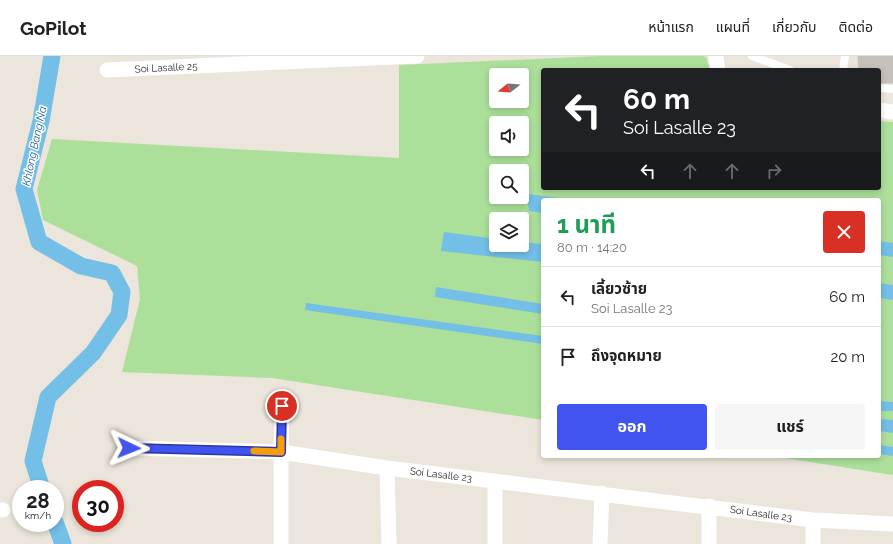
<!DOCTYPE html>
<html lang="th">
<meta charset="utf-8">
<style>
body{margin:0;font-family:Raleway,"Noto Sans Thai",sans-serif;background:#f6f6f6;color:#202124;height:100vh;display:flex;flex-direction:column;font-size:15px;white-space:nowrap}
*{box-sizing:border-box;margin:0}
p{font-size:13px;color:#757577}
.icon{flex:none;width:22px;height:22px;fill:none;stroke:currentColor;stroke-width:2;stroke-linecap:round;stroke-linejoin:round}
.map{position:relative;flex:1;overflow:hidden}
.details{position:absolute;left:541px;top:142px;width:340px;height:260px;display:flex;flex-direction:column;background:#fff;border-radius:4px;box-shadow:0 2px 6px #0003}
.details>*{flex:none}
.top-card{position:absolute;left:541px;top:12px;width:340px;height:122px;border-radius:4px;box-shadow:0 2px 6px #0003;background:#202124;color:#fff;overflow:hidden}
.needle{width:26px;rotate:253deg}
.tools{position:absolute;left:489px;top:12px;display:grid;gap:8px}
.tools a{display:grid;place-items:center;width:40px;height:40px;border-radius:4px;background:#fff;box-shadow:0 2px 6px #0003;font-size:20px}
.speed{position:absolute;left:12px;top:424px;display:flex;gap:8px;font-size:20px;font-weight:700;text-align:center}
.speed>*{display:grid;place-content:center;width:52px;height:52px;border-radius:50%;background:#fff;box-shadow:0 2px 6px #0003;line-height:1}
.speed small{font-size:10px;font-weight:400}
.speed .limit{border:6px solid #d22;background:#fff;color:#111}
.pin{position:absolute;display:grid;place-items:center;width:34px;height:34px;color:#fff;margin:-17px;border:2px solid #fff;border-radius:50%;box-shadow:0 1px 4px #0007}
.me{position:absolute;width:44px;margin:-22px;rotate:92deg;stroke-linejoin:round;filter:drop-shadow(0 0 3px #0008)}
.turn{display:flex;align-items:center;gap:14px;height:84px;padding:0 16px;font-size:18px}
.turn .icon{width:52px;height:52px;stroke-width:2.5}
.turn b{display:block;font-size:28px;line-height:34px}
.lanes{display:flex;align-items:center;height:38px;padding:0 16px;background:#0003;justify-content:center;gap:20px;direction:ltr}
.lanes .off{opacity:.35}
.round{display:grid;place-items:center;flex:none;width:42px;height:42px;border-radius:4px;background:#f6f6f6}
.summary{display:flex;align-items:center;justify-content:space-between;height:68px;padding:0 16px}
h1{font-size:24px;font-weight:700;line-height:30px;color:#1e9e55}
.cta{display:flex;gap:8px;margin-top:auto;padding:8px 16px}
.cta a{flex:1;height:46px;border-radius:4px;background:#4254f0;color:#fff;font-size:16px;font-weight:700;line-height:46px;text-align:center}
.cta a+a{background:#f6f6f6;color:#202124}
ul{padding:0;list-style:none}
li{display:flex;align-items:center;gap:12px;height:60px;padding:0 16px;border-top:1px solid #e0e0e0}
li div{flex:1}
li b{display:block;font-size:15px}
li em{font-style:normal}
header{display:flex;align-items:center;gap:24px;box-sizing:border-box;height:56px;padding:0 20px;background:#fff;border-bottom:1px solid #e0e0e0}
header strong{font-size:19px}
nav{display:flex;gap:22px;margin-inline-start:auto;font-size:14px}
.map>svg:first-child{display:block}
</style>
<header>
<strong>GoPilot</strong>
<nav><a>หน้าแรก</a><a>แผนที่</a><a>เกี่ยวกับ</a><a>ติดต่อ</a></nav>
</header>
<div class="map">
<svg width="893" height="488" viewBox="0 0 893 488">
<rect width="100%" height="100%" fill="#ebe5db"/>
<path fill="#abdf9a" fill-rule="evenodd" d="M601,0H703L706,1L710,14H543V132H879V65L893,66V419L772,400H879V144H543V364L272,322L122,316L140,243L137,210L43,164L37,134L52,83L399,102V9ZM496,19H522V45H496ZM496,67H522V93H496ZM496,115H522V141H496ZM496,163H522V189H496Z"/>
<path fill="#73bfe8" d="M527,138L573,144H543V157L529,155Z
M444,176L496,183V189H522V186L543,188V206L441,195Z
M879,185L893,187V201L879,199Z
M879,227L893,229V244L879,242Z
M436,231L543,248V258L435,241Z
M306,247L543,280V288L305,254Z
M879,345L893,346V355H879Z
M879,363L893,364V377L879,375Z
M879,389L893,391V400L879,398Z"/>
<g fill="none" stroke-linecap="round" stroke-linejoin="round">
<path stroke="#73bfe8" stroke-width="17" d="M42,433L33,405L48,341L93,297L119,259L122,236L112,217L81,210L39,186L24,133L41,65L52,0
M55,466L63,488"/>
</g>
<path fill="#c6c2bb" stroke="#c6c1b5" d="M858,0H893V27H879V14H859Z"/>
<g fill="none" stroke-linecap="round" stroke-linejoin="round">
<path stroke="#fff" stroke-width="8" d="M752,0L790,14
M843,14L845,0
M879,32L893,33"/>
<path stroke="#fff" stroke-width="15" d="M716,0L718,14
M107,14L417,0
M879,54L893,56
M129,392L281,396L282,350
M387,412L389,488
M0,454H3
M813,464V488
M281,488V396L387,412L813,464L893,468
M495,488V425
M600,488L602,437
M709,488V450"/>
</g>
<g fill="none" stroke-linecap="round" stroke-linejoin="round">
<g stroke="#2b379c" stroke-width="10">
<path id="route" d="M129,392L281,396L282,350"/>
</g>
<use href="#route" stroke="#4254f0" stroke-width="7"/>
<path stroke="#f59e0b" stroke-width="7" d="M254,395L281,396V383"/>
</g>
<g text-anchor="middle" stroke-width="3" stroke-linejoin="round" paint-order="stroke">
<g font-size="10" fill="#292929" stroke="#fff">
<text transform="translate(166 11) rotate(-3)" y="4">Soi Lasalle 25</text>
<text transform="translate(441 418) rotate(7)" y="4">Soi Lasalle 23</text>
<text transform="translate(761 457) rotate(8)" y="4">Soi Lasalle 23</text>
</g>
<g font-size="11" font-style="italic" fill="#145c92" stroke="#fff">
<text transform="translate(34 90) rotate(-78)" y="4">Khlong Bang Na</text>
</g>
</g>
</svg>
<div class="tools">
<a><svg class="needle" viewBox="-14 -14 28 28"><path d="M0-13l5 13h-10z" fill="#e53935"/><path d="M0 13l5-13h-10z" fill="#757577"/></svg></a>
<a><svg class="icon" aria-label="sound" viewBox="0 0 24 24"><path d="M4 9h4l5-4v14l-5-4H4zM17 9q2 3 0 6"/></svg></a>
<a><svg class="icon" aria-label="search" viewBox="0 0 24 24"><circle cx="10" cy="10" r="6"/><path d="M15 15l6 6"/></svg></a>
<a><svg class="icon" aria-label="layers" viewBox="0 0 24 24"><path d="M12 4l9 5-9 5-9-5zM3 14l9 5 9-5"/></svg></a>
</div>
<div class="speed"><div>28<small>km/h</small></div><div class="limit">30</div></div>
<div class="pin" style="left:282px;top:350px;background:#d93025"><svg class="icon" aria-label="arrive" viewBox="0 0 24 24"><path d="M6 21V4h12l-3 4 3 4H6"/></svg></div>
<svg class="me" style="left:129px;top:392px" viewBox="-20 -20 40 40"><path d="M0-17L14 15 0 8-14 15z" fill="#4254f0" stroke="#fff" stroke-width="4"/></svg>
<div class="top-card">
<div class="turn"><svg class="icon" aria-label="left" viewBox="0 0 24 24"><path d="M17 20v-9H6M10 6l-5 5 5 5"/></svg><div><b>60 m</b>Soi Lasalle 23</div></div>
<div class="lanes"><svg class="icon" aria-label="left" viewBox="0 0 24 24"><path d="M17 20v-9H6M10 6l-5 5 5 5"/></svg><svg class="icon off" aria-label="ahead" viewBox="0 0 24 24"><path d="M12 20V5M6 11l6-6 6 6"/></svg><svg class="icon off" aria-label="ahead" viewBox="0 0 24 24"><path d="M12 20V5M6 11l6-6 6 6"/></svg><svg class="icon off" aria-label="right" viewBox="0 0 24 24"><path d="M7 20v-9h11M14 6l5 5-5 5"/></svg></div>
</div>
<section class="details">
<div class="summary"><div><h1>1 นาที</h1><p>80 m · 14:20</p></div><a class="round" style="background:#d93025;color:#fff"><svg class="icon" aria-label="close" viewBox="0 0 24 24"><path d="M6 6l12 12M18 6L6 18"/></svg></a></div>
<ul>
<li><svg class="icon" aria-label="left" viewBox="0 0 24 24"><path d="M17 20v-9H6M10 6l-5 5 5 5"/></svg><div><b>เลี้ยวซ้าย</b><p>Soi Lasalle 23</p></div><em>60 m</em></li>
<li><svg class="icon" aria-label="arrive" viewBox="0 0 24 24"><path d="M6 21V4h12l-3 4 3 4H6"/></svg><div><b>ถึงจุดหมาย</b></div><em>20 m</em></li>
</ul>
<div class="cta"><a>ออก</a><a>แชร์</a></div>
</section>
</div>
